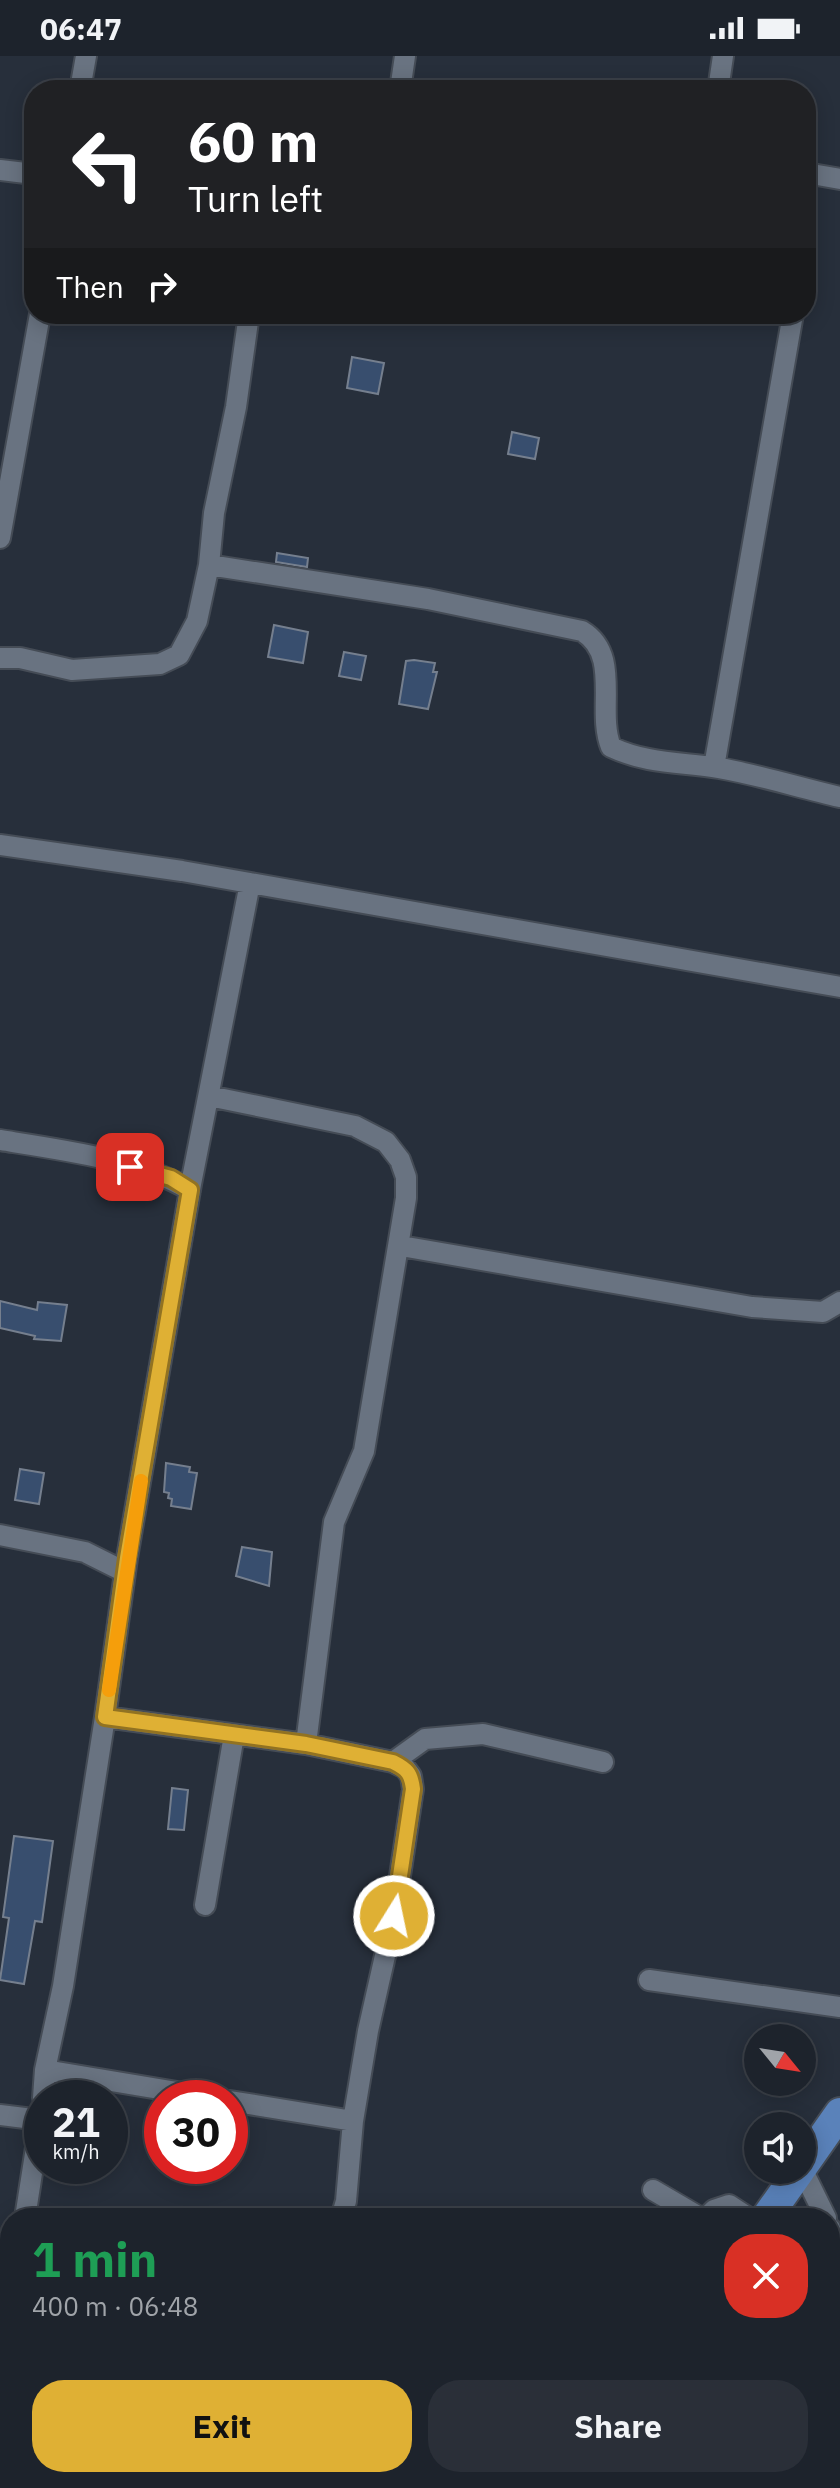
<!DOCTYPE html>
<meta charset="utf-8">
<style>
body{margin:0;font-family:"IBM Plex Sans",sans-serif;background:#2a2f38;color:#f1f3f6;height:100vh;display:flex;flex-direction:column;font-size:30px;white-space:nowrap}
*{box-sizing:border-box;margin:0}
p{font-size:26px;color:#a0a4a9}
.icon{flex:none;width:44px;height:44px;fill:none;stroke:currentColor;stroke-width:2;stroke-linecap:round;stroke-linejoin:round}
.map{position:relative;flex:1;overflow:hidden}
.details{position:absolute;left:0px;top:2152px;width:840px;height:280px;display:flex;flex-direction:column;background:#1d232c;border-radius:32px 32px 0 0;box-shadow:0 4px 20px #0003,0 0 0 2px #3b4048}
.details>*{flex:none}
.banner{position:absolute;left:24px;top:24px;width:792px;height:244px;border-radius:32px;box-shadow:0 4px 20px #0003,0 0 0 2px #3b4048;background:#202124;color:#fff;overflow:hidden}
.needle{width:52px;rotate:120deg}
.fabs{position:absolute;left:744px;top:1968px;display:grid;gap:16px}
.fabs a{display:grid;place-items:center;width:72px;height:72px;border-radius:50%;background:#1d232c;box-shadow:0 4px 20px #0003,0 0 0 2px #3b4048;font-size:40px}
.speed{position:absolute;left:24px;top:2024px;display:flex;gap:16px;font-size:40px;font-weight:700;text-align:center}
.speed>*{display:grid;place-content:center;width:104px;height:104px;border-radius:50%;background:#1d232c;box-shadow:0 4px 20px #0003,0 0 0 2px #3b4048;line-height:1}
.speed small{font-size:20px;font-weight:400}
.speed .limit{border:12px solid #d22;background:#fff;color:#111}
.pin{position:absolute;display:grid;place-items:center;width:68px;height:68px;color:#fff;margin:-34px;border-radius:16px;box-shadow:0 4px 12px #0006}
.me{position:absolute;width:88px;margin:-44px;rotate:10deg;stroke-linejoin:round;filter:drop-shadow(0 0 6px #0008)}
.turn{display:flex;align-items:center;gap:28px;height:168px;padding:0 32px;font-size:36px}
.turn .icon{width:104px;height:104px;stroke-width:2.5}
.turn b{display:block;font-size:56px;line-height:68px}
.then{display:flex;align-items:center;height:76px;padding:0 32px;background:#0003;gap:16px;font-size:30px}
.round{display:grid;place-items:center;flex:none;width:84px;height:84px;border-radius:32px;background:#2a2f38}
.overview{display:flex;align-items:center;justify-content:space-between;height:136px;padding:0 32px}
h1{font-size:48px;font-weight:800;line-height:60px;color:#1e9e55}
.primary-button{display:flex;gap:16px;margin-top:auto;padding:16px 32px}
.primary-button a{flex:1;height:92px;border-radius:32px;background:#dfb034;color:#111;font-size:32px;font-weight:800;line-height:92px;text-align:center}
.primary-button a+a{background:#2a2f38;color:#f1f3f6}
.status{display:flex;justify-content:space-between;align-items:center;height:56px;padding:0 40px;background:#1d232c;direction:ltr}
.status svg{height:22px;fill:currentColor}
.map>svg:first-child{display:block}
</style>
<div class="status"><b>06:47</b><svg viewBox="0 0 49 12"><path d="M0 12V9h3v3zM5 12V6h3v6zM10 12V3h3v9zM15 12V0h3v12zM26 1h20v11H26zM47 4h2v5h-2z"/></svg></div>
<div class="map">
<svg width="840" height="2432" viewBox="0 0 840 2432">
<rect width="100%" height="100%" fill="#272f3b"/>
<path fill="#384e6e" stroke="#757f8e" stroke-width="2" d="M352,301L384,307L378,338L347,332Z
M512,376L539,382L535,403L508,398Z
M277,497L308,502L307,511L276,506Z
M274,569L308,576L303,607L268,601Z
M344,596L366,600L361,624L339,620Z
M414,604L435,607L433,616H437L428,653L399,648L406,605Z
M0,1245L37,1254L38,1246L67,1249L61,1285L34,1283L35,1280L0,1272Z
M166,1407L190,1411L189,1416L197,1417L191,1453L171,1450L172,1443L168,1442L169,1437L164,1436Z
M20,1413L44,1417L39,1448L15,1444Z
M242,1491L272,1496L269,1530L236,1520Z
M172,1732L188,1734L184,1774L168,1773Z
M14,1780L53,1785L42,1866L35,1865L24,1928L0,1924L9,1862L3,1861Z"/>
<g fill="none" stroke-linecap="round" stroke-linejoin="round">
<g stroke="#454c56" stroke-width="24">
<path id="minor" d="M80,34L86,0
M400,34L405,0
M718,34L723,0
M0,114L34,118
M806,117L840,123
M0,482L40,258
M209,509L428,543L582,575C622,599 596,654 611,691C647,708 681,706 719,712C760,719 800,732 840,741
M0,602H20L72,614L160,608L179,599L197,565L209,509L214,457L236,351L249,258
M714,711L793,258
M0,789L182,815L840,931
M209,1040L355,1070L386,1086L400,1104L406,1121V1142L364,1395L334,1466L306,1688
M0,1084C57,1093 141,1104 190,1134
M401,1190L752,1251L823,1256L840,1246
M0,1479L85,1496L125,1516
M105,1661L306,1688L393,1706L405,1712L411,1720L413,1733L394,1860L368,1975L353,2065L346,2145L341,2162
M393,1706L425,1683L483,1678L603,1706
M205,1849L234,1679
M649,1924L840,1951
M45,2014L213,2042
M43,2042L45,2014L63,1930L105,1661L127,1502L191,1128L250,827
M230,2045L353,2065
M0,2059L41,2064
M802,2113L826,2162
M653,2134L701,2162
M25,2162L42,2053
M706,2162L714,2154L729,2149L749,2162
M830,2172L839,2228L838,2304L831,2432
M0,2293L5,2284L10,2252
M246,2422L260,2432
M174,2432L176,2422"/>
</g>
<g stroke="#454c56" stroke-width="34">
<path id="highway" d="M802,2111L840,2057
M766,2162L800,2114
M574,2432L581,2422"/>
</g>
<use href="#minor" stroke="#697381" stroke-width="20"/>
<use href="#highway" stroke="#5a82ba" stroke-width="30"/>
</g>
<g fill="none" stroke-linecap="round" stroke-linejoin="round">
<g stroke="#917222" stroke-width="20">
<path id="route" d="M130,1111L171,1122L190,1134L127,1502L105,1661L306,1688L393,1706C407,1713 411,1717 413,1733L394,1860"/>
</g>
<use href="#route" stroke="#dfb034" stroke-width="14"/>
<path stroke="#f59e0b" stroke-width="14" d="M109,1634L141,1425"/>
</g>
</svg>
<div class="fabs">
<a><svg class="needle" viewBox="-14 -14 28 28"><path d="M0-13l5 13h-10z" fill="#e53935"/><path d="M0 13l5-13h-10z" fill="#a0a4a9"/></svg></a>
<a><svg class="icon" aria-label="sound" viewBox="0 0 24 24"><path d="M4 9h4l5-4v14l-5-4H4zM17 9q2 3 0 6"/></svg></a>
</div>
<div class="speed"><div>21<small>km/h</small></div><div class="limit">30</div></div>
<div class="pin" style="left:130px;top:1111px;background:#d93025"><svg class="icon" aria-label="arrive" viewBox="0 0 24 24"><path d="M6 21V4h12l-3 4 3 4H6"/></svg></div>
<svg class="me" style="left:394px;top:1860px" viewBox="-20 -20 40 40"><circle r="17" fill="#dfb034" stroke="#fff" stroke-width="3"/><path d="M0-11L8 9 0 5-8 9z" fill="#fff"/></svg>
<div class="banner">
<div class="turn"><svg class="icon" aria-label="left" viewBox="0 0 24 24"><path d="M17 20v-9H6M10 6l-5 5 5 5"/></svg><div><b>60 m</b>Turn left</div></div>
<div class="then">Then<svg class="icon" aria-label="right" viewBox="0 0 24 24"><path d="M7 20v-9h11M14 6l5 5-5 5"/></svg></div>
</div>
<section class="details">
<div class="overview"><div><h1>1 min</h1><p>400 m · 06:48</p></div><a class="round" style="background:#d93025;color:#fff"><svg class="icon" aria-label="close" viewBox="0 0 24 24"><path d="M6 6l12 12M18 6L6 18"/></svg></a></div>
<div class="primary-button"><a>Exit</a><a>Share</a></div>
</section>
</div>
